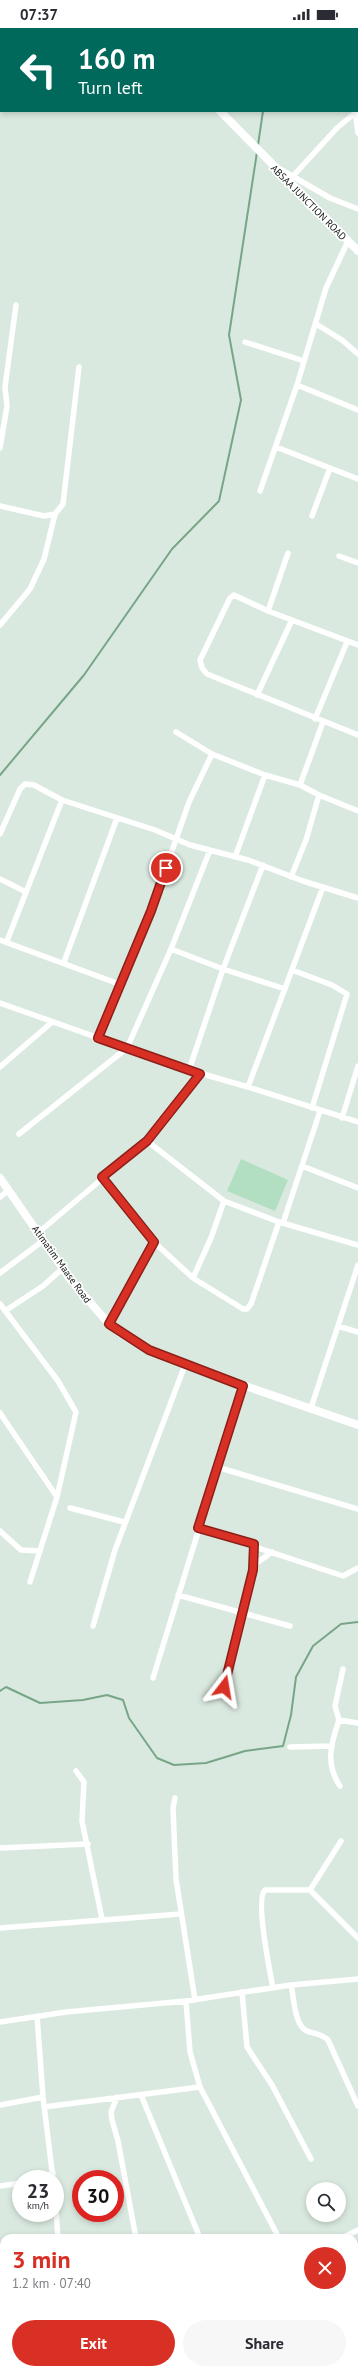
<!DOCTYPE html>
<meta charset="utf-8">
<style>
body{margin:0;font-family:"PT Sans",sans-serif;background:#f7f7f7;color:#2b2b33;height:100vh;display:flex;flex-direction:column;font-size:15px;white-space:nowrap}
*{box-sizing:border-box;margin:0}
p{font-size:13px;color:#7c7c81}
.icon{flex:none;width:22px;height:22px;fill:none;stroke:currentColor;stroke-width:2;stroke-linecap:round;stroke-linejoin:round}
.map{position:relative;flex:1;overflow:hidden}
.drawer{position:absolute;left:0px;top:2206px;width:358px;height:140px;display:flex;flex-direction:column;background:#fff;border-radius:12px 12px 0 0;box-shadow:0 2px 6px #0003}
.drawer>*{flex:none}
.top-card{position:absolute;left:0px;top:0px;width:358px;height:84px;box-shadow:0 2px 6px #0003;background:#00695c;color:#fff;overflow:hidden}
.controls{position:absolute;left:306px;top:2154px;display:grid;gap:8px}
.controls a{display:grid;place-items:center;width:40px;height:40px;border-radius:50%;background:#fff;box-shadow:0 2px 6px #0003;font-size:20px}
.speed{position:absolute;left:12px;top:2142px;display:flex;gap:8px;font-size:20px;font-weight:700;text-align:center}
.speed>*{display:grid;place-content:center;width:52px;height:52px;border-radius:50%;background:#fff;box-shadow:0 2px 6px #0003;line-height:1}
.speed small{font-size:10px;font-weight:400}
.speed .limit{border:6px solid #d22;background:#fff;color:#111}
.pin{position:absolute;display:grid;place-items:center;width:34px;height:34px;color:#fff;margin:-17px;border:2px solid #fff;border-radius:50%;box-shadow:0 1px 4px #0007}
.me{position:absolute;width:44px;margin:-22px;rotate:14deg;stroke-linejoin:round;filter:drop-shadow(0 0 3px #0008)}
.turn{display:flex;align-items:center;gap:14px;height:84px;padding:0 12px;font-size:18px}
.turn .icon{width:52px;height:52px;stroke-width:2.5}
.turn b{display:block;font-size:28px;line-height:34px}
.round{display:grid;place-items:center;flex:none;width:42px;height:42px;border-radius:21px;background:#f7f7f7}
.summary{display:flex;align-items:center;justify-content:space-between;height:68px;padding:0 12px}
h1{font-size:24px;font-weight:700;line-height:30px;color:#d93025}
.primary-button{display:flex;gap:8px;margin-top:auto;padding:8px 12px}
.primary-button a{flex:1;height:46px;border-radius:24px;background:#d93025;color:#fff;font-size:16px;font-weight:700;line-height:46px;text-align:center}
.primary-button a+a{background:#f7f7f7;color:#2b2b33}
.status{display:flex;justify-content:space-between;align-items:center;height:28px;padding:0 20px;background:#fff;direction:ltr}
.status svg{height:11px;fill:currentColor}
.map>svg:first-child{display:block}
</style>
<div class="status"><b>07:37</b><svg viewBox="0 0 49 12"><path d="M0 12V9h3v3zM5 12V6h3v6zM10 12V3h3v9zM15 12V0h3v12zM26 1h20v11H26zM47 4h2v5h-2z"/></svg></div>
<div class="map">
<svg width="358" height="2346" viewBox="0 0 358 2346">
<rect width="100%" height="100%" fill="#dae9df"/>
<path fill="#b2dfc1" d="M241,1131L288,1152L275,1183L227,1163Z"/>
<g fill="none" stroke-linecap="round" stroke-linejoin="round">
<path stroke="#77a587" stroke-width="2" d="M307,1V0
M258,117L263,83
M0,747L84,647L172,521L219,473L241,372L229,307L257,124
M0,1663L6,1659L40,1675L83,1672L107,1667L123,1672L129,1690L157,1730L174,1737L206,1735L245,1723L283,1718L291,1687L296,1649L313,1618L341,1596L358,1594"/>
<path stroke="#fff" stroke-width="5.5" d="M177,0V1
M229,1L230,0
M357,60L358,56
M355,83L358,105
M280,141L330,170L358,181
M293,148L337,100L355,85
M316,296L342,312L358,326
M245,314L304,333
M297,357L358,382
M276,419L358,451
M0,420L7,378L5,359L16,277
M260,463L297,357L326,260L348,213
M0,478L44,488L55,486L63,476L79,339
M312,488L330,440
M339,528L358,535
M268,583L288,525
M0,597L30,561L44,531L55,486
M358,617L268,583L234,567L230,570L200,632L202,640L207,646L358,707
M257,667L292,592
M315,691L347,614
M176,704L212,726L265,747L300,757L319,767L358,783
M300,757L323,694
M62,772L155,802L190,817L248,832L303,853L358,870
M0,806L20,761L25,756L34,757L62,772L7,913
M235,829L265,747
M291,849L306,812L319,767
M0,851L26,864
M0,912L119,956
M171,921L223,941L285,961
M64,934L117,790
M292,942L332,957L347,966L312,1080
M0,975L189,1042L248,1059L358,1094
M97,1010L151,883L189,774L212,726
M0,1039L51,995
M189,1042L223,941L263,837
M248,1059L323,859
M342,1090L358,1038
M19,1106L127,1020L171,921L210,822
M147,1113L224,1173L279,1194L358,1217
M302,1138L358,1160
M102,1149L154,1214L193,1250L243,1281H247L251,1276L279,1194
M0,1169L9,1162
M283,1195L320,1083
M39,1204L147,1113L200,1046
M0,1245L44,1212
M193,1250L211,1210L224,1173
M0,1276L58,1353L76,1384L57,1469L30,1554
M5,1283L43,1258L63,1240
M109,1296L154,1214
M338,1298L358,1304
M311,1380L358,1237
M0,1385L57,1469
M217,1439L358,1481
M70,1480L124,1494
M198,1500L343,1548L358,1540
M0,1503L21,1522L40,1523
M254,1537L272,1524
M178,1567L290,1598
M93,1598L115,1522L185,1337
M343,1641L335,1678L339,1692L358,1695
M153,1650L243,1358
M224,1659L254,1537V1516
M339,1692C331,1715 325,1736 340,1758
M290,1719L330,1718
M76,1743L84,1754L82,1793L102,1891
M175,1770L173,1780L176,1851L195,1972
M0,1820L88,1816
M310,1862L341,1813
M0,1900L181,1886
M291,1957C294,1969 294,1994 305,2002C312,2006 321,2005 328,2012L358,2078
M273,1960C270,1944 255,1871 265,1862H310L358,1910
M242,1964L247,2019L272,2057L311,2131
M186,1973L190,2024L200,2059L279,2210
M37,1988L43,2069L53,2151
M0,1994L66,1984L186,1973L291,1957L358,1951
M141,2067L200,2210
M117,2069L111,2084L112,2092L118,2113L136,2210
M0,2077L43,2069
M44,2079L200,2059
M41,2151L53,2145
M0,2158L21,2155
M55,2169L58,2210
M342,2210L358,2202
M354,2278L358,2276
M0,2282L4,2285
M175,2342L176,2346
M225,2342V2346
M296,2342L298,2346
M0,2343L4,2338"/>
<path stroke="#fff" stroke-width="8" d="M146,0L147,1
M220,83L358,223
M0,1150L70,1251L109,1296L120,1305L149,1322L185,1337L358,1397"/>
</g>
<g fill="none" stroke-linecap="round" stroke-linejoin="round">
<g stroke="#8d1f18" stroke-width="10">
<path id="route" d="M166,840L151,883L98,1010L200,1046L147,1113L102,1149L154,1214L109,1296L149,1322L243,1358L198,1500L254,1516L253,1542L224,1659"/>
</g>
<use href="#route" stroke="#d93025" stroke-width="7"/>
</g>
<g text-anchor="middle" stroke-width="3.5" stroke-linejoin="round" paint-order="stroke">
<g font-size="10" fill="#111613" stroke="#fff">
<text transform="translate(309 174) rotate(45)" y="4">ABSAA JUNCTION ROAD</text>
<text transform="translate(62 1236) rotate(54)" y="4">Atimatim Maase Road</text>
</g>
</g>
</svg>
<div class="controls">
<a><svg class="icon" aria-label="search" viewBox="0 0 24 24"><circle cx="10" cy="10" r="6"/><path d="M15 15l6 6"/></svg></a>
</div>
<div class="speed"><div>23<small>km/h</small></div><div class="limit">30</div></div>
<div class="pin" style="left:166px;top:840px;background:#d93025"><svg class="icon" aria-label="arrive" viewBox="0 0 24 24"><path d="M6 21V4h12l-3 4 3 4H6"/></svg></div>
<svg class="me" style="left:224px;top:1659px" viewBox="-20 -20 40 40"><path d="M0-17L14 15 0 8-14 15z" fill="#d93025" stroke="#fff" stroke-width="4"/></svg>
<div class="top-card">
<div class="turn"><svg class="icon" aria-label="left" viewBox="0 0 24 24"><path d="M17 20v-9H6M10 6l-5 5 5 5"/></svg><div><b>160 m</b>Turn left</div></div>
</div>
<section class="drawer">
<div class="summary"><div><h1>3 min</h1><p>1.2 km · 07:40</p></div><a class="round" style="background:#d93025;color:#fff"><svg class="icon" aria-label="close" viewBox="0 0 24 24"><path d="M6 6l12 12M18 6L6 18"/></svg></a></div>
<div class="primary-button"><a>Exit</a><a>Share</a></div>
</section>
</div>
